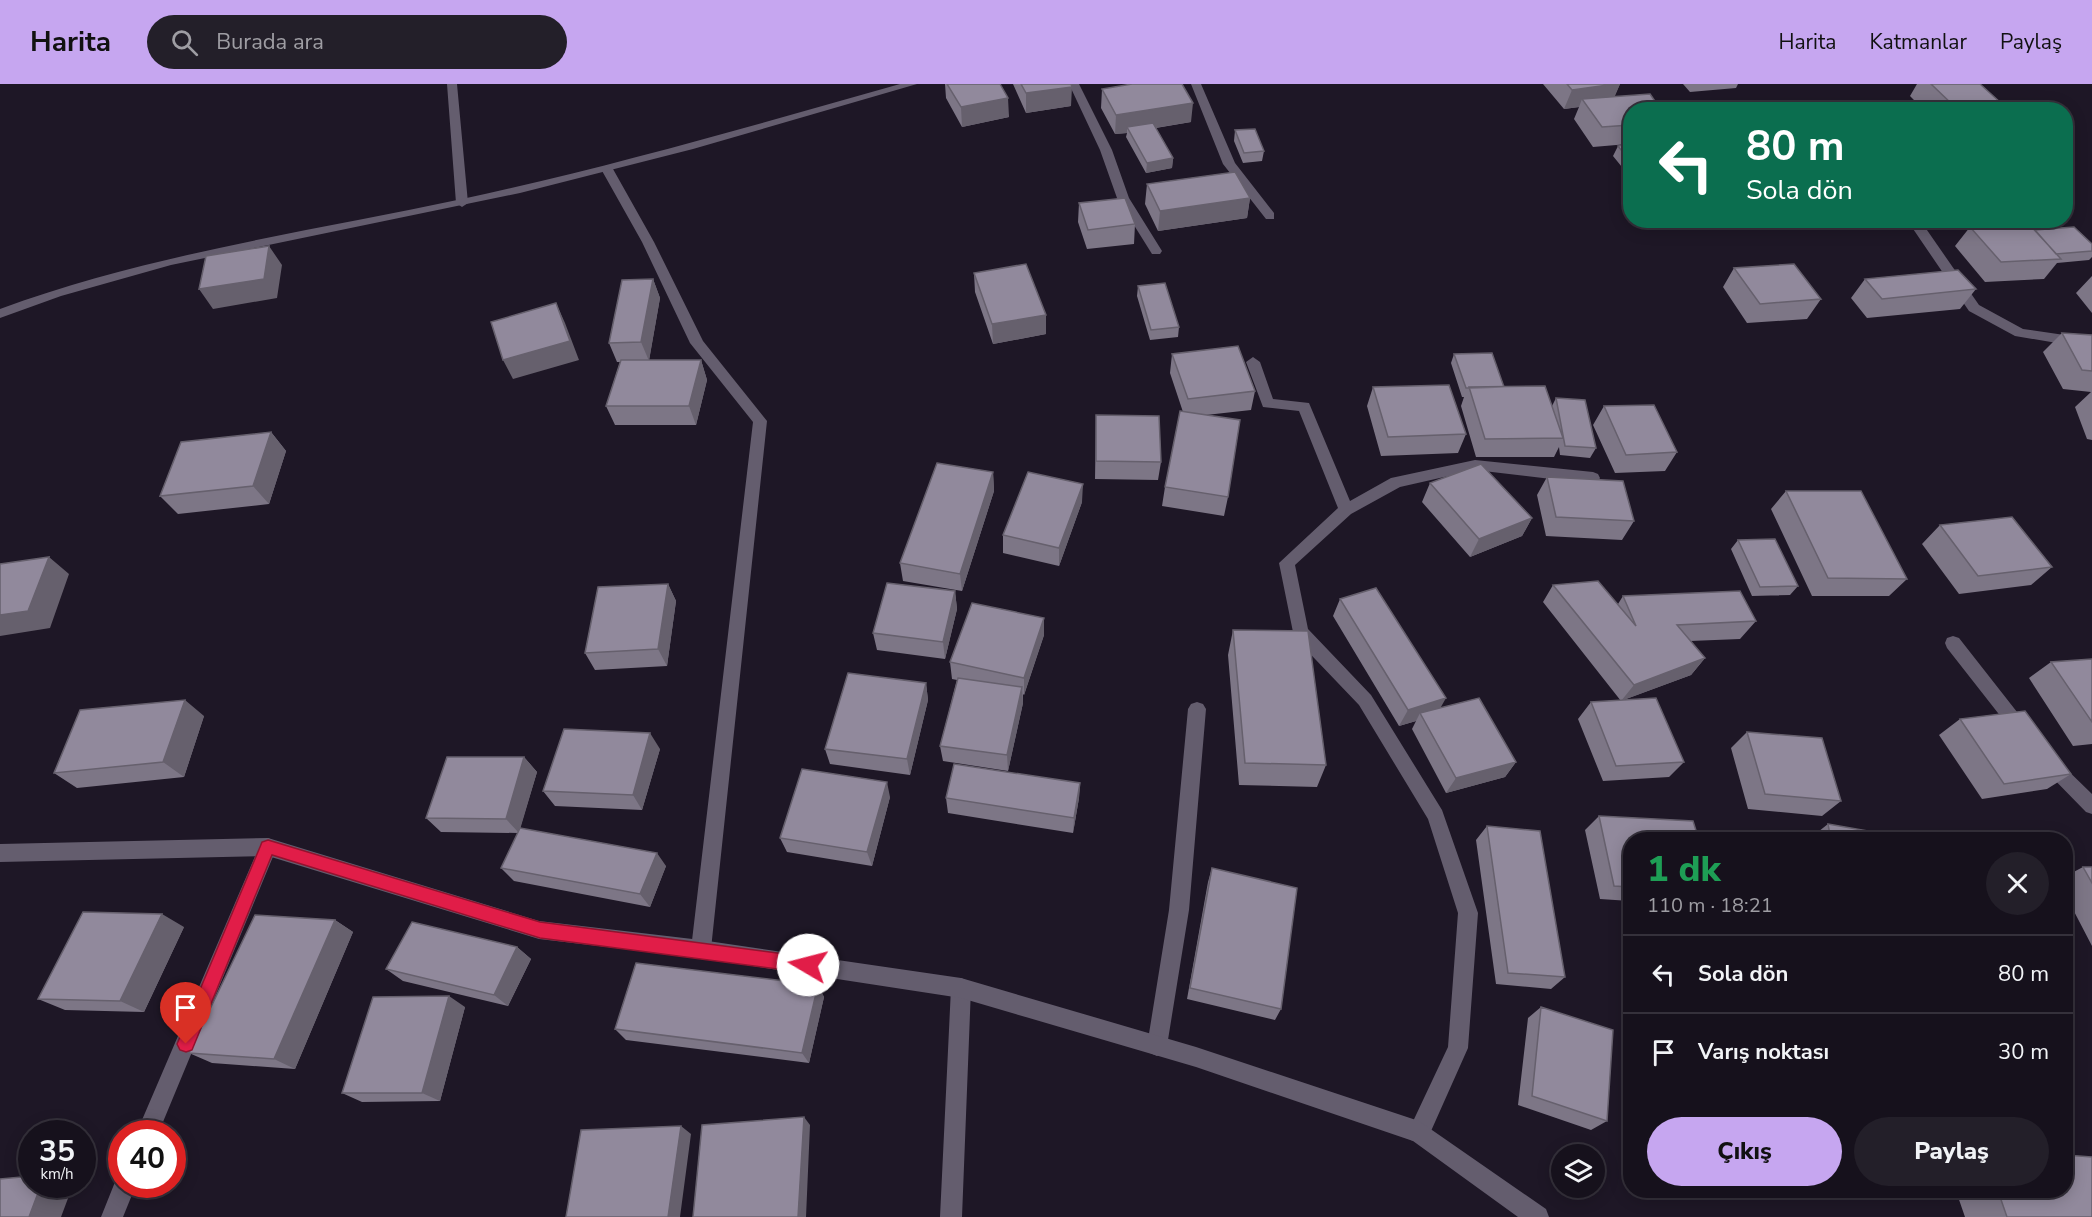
<!DOCTYPE html>
<html lang="tr">
<meta charset="utf-8">
<style>
body{margin:0;font-family:"Nunito Sans",sans-serif;background:#231f29;color:#f1f3f6;height:100vh;display:flex;flex-direction:column;font-size:22px;white-space:nowrap}
*{box-sizing:border-box;margin:0}
p{font-size:20px;color:#9e9da3}
.icon{flex:none;width:33px;height:33px;fill:none;stroke:currentColor;stroke-width:2;stroke-linecap:round;stroke-linejoin:round}
.map{position:relative;flex:1;overflow:hidden}
.sheet{position:absolute;left:1623px;top:748px;width:450px;height:366px;display:flex;flex-direction:column;background:#16111c;border-radius:24px;box-shadow:0 3px 15px #0003,0 0 0 2px #35313b}
.sheet>*{flex:none}
.hud{position:absolute;left:1623px;top:18px;width:450px;height:126px;border-radius:24px;box-shadow:0 3px 15px #0003,0 0 0 2px #35313b;background:#0b6e4f;color:#fff;overflow:hidden}
.buttons{position:absolute;left:1551px;top:1060px;display:grid;gap:12px}
.buttons a{display:grid;place-items:center;width:54px;height:54px;border-radius:50%;background:#16111c;box-shadow:0 3px 15px #0003,0 0 0 2px #35313b;font-size:30px}
.speed{position:absolute;left:18px;top:1036px;display:flex;gap:12px;font-size:30px;font-weight:700;text-align:center}
.speed>*{display:grid;place-content:center;width:78px;height:78px;border-radius:50%;background:#16111c;box-shadow:0 3px 15px #0003,0 0 0 2px #35313b;line-height:1}
.speed small{font-size:15px;font-weight:400}
.speed .limit{border:9px solid #d22;background:#fff;color:#111}
.pin{position:absolute;display:grid;place-items:center;width:51px;height:51px;color:#fff;margin:-62px -26px;border-radius:50% 50% 50% 0;rotate:-45deg;box-shadow:0 0 6px #0007}
.pin .icon{rotate:45deg}
.me{position:absolute;width:66px;margin:-33px;rotate:278deg;stroke-linejoin:round;filter:drop-shadow(0 0 4px #0008)}
.turn{display:flex;align-items:center;gap:21px;height:126px;padding:0 24px;font-size:27px}
.turn .icon{width:78px;height:78px;stroke-width:2.5}
.turn b{display:block;font-size:42px;line-height:51px}
.round{display:grid;place-items:center;flex:none;width:63px;height:63px;border-radius:32px;background:#231f29}
.head{display:flex;align-items:center;justify-content:space-between;height:102px;padding:0 24px}
h1{font-size:36px;font-weight:800;line-height:45px;color:#1e9e55}
.cta{display:flex;gap:12px;margin-top:auto;padding:12px 24px}
.cta a{flex:1;height:69px;border-radius:36px;background:#c6a6f0;color:#111;font-size:24px;font-weight:800;line-height:69px;text-align:center}
.cta a+a{background:#231f29;color:#f1f3f6}
ul{padding:0;list-style:none}
li{display:flex;align-items:center;gap:18px;height:78px;padding:0 24px;border-top:2px solid #35313b}
li div{flex:1}
li b{display:block;font-size:22px}
li em{font-style:normal}
header{display:flex;align-items:center;gap:36px;box-sizing:border-box;height:84px;padding:0 30px;background:#c6a6f0;color:#111}
header strong{font-size:28px}
nav{display:flex;gap:33px;margin-inline-start:auto;font-size:21px}
.search{width:420px;height:54px;background:#231f29;display:flex;align-items:center;gap:15px;box-sizing:border-box;padding:0 21px;border-radius:33px;color:#9e9da3;font-size:22px}
.map>svg:first-child{display:block}
</style>
<header>
<strong>Harita</strong>
<div class="search"><svg class="icon" aria-label="search" viewBox="0 0 24 24"><circle cx="10" cy="10" r="6"/><path d="M15 15l6 6"/></svg>Burada ara</div>
<nav><a>Harita</a><a>Katmanlar</a><a>Paylaş</a></nav>
</header>
<div class="map">
<svg width="2092" height="1133" viewBox="0 0 2092 1133">
<rect width="100%" height="100%" fill="#1e1726"/>
<g fill="none" stroke-linecap="round" stroke-linejoin="round">
<path fill="#645d6e" fill-rule="evenodd" d="M447,0H457L468,119L462,123L456,119Z
M1197,618L1203,620L1206,625L1189,826L1167,962L1164,969L1157,972L1150,969L1147,962L1169,826L1188,625L1191,620Z"/>
<path fill="#645d6e" fill-rule="evenodd" d="M1069,0H1079L1112,66L1129,114L1162,167L1160,170H1152L1117,114L1100,66Z
M1191,0H1201L1235,79L1274,129V135H1266L1223,80Z
M1969,0H1980L2008,26H1996Z
M607,81L613,85L654,158L703,257L767,337L711,865L708,872L701,874L694,872L691,865L753,338L690,259L642,158L601,85Z
M1907,136H1920L1979,221L2023,245L2092,255V265L2015,252L1969,227Z
M1253,273L1260,278L1273,315L1309,319L1350,417L1391,394L1475,376L1593,388L1598,390L1600,394L1598,398L1593,400L1475,386L1400,403L1351,430L1295,481L1308,545L1371,611L1442,726L1478,829L1468,964L1427,1056L1419,1059L1411,1056L1408,1048L1448,963L1458,829L1428,735L1359,621L1294,553L1279,479L1338,424L1299,327L1263,323L1246,278Z
M1953,552L1959,554L2028,642L2031,647L2028,652L2022,655L2016,652L1947,564L1945,559L1947,554Z
M2048,670L2054,673L2092,710V730L2086,728L2042,683L2039,678L2042,673Z
M268,754L275,757L277,763L158,1050H136L259,763L261,757Z
M961,894L968,897L971,904L962,1133H940L951,904L954,897Z
M122,1092V1101H136L123,1133H101L117,1093Z"/>
<path fill="#645d6e" fill-rule="evenodd" d="M900,0H917L693,65L520,109L171,181L61,212L0,234V225C150,170 307,148 462,115C610,83 755,41 900,0Z
M268,754L539,837L701,856L961,894L1196,963L1419,1037L1546,1125L1549,1133H1518L1413,1057L1196,983L961,914L701,874L539,855L268,772L0,778V760Z"/>
</g>
<path fill="#7d7686" d="M945,0H1000L1009,33L962,43L946,14Z
M1013,0H1071V22L1026,29Z
M1543,0H1620L1614,13L1630,26V93L1613,72L1618,62L1628,60L1593,63L1574,35L1579,23L1564,25Z
M1683,0H1738L1736,4L1690,8Z
M1917,0H1980L2001,19L1996,26H1924L1910,12Z
M1102,5L1191,38L1156,44L1173,74L1172,84L1146,89L1126,53L1127,49L1115,50L1101,24Z
M1235,46L1264,67L1262,77L1243,79L1234,57Z
M1147,100L1250,114L1247,134L1158,147L1145,120Z
M1079,119L1135,140L1134,160L1087,165L1078,138Z
M1671,136H1721L1674,140Z
M1821,136H1879L1825,141Z
M1970,143L2035,146L2092,160V173L2089,176L2057,179L2044,195L1985,198L1955,162Z
M1734,184L1821,215L1807,235L1747,239L1723,203Z
M974,189L1046,250L993,260L975,208Z
M2092,192V229L2076,209Z
M653,195L660,214L649,276H701L707,296L696,341H615L606,322L620,278H617L609,259Z
M1865,195L1976,205L1960,225L1867,234L1851,214Z
M1138,202L1179,243L1178,253L1150,256L1137,212Z
M2062,249L2092,251V356L2087,355L2075,323L2091,308L2063,305L2043,268Z
M1172,270L1255,307L1251,326L1206,331L1228,413L1224,432L1162,422L1165,403L1183,328L1170,289Z
M1454,270L1504,303L1552,322L1556,314L1596,364L1590,374L1560,371L1559,363L1554,373H1476L1461,322L1464,313H1462L1451,279Z
M1373,303L1466,350L1458,369L1381,372L1367,322Z
M1604,322L1677,368L1665,387L1615,389L1593,341Z
M1096,331L1161,378L1158,396L1095,395Z
M271,348L286,367L269,420L178,430L160,412Z
M993,388L994,407L962,507L903,497L900,479Z
M1547,393L1634,437L1622,456L1546,452L1537,411Z
M1430,399L1532,434L1522,452L1470,473L1422,418Z
M1786,407L1907,495L1889,512H1812L1771,425Z
M1082,418L1059,482L1003,469V451Z
M1940,441L2052,483L2031,501L1959,510L1922,460Z
M1738,456L1798,502L1790,511L1752,512L1731,465Z
M668,500L676,517L667,582L595,586L585,569Z
M1553,501L1618,520L1623,512L1756,537L1740,555L1690,557L1705,574L1691,591L1623,616L1684,678L1669,693L1603,697L1578,635L1591,618L1621,617L1543,518Z
M955,507L957,525L945,575L877,566L873,549Z
M1340,515L1441,623L1516,678L1505,693L1446,709L1412,645L1416,637L1399,642L1333,532Z
M1044,534V551L1024,611L1023,610V619L1008,687L943,677L940,662L957,596L952,595L950,578Z
M1233,546L1326,681L1317,703L1239,701L1228,571Z
M2092,575V660L2073,662L2029,594L2051,578Z
M926,599L928,616L910,691L830,680L825,665Z
M204,632L184,693L77,704L54,689Z
M1960,635L2071,690L2047,705L1982,715L1939,651Z
M1747,648L1841,717L1822,732L1748,725L1731,664Z
M660,665L642,726L555,722L543,707Z
M524,673L537,688L520,744L666,782L650,823L514,797L501,784L518,749L441,748L426,734Z
M1080,699L1079,714L1073,749L948,729L946,714Z
M890,713L872,782L787,768L780,754Z
M1599,732L1630,756V817L1600,815L1585,746Z
M1828,740L1919,756H1809V755Z
M1487,742L1565,893L1551,905L1496,900L1476,756Z
M2083,783H2092V862L2066,812V792Z
M1212,784L1281,925L1275,936L1187,915L1208,798Z
M335,836L353,848L295,985L212,979L189,969Z
M184,843L144,928L65,926L38,915Z
M517,863L531,875L508,922L403,897L386,885Z
M818,901L824,913L809,979L626,956L615,945Z
M465,923L440,1017L362,1018L342,1009Z
M1541,923L1607,1037L1591,1046L1518,1021L1528,934Z
M1956,1107H2066L2092,1133H1965Z"/>
<path fill="#66606d" d="M1615,0H1620L1612,19L1582,15L1579,23L1564,25L1572,6Z
M1072,3L1071,22L1026,29V9Z
M1008,14L1009,33L962,43L961,23Z
M1193,19L1191,38L1130,48L1127,43V49L1115,50L1116,31Z
M1173,74L1172,84L1146,89L1147,79Z
M1250,114L1247,134L1158,147L1160,127Z
M269,162L282,181L277,214L213,225L199,205Z
M653,195L660,214L649,277L641,258Z
M556,219L565,239L579,276L513,295L503,276Z
M1046,231V250L993,260L992,240Z
M701,276L707,296L696,341L689,322Z
M271,348L286,367L269,420L253,402Z
M993,388L994,407L962,507L960,490Z
M1083,400L1082,418L1059,482V464Z
M1532,434L1522,452L1470,473L1479,455Z
M49,473L69,490L50,544L0,552V531Z
M668,500L676,517L667,582L658,565Z
M955,507L957,525L945,575L943,558Z
M1044,534V551L1024,611V594Z
M1705,574L1691,591L1621,617L1634,601Z
M926,599L928,616L910,691L907,675Z
M1022,603L1023,619L1008,687L1007,671Z
M1446,614L1437,630L1420,629L1416,637L1399,642L1408,626Z
M185,616L204,632L184,693L163,678Z
M650,649L660,665L642,726L633,711Z
M524,673L537,688L519,749L506,735Z
M1516,678L1505,693L1446,709L1456,694Z
M887,698L890,713L872,782L867,768Z
M1080,699L1079,714L1073,749L1074,734Z
M657,769L666,782L650,823L640,810Z
M162,830L184,843L144,928L120,917Z
M335,836L353,848L295,985L274,975Z
M517,863L531,875L508,922L494,911Z
M818,901L824,913L809,979L802,969Z
M449,912L465,923L440,1017L422,1009Z
M804,1033L810,1041L806,1133H798Z
M681,1042L691,1050L680,1133H668Z
M41,1101H73L61,1133H29Z"/>
<path fill="#91899c" stroke="#66606d" stroke-width="1.5" d="M947,0H1000L1008,14L961,23Z
M1021,0H1071L1072,3L1026,9Z
M1132,0H1182L1193,19L1116,31L1102,5Z
M1567,0H1615L1572,6Z
M1931,0H1980L2001,19L1954,22Z
M1650,10L1661,26H1630V41L1602,43L1582,15Z
M1153,39L1173,74L1147,79L1127,43Z
M1255,45L1264,67L1244,69L1235,46Z
M1630,60V77L1618,62Z
M1235,88L1250,114L1160,127L1147,100Z
M1125,114L1135,140L1088,146L1079,119Z
M2029,140L2061,175L2001,178L1970,143Z
M2074,143L2092,160V167L2056,170L2035,146Z
M269,162L264,195L199,205L206,172Z
M1026,180L1046,231L992,240L974,189Z
M1794,180L1821,215L1760,220L1734,184Z
M1958,186L1976,205L1882,215L1865,195Z
M653,195L641,258L609,259L622,196Z
M1165,199L1179,243L1151,246L1138,202Z
M556,219L570,257L503,276L491,238Z
M2062,249L2092,251V287L2082,286Z
M1238,262L1255,307L1188,315L1172,270Z
M1492,269L1504,303L1466,304L1454,270Z
M621,276H701L689,322H606Z
M1449,301L1466,350L1388,353L1373,303Z
M1545,302L1563,354L1485,355L1469,303Z
M1556,314L1585,316L1596,364L1565,362Z
M1654,321L1677,368L1626,371L1604,322Z
M1180,327L1240,336L1228,413L1165,403Z
M1096,331L1159,332L1161,378L1096,377Z
M271,348L253,402L160,412L181,358Z
M937,379L993,388L960,490L900,479Z
M1481,380L1532,434L1479,455L1430,399Z
M1028,388L1083,400L1059,464L1003,451Z
M1547,393L1623,397L1634,437L1556,433Z
M1786,407H1861L1907,495L1828,494Z
M2012,433L2052,483L1978,492L1940,441Z
M1775,455L1798,502L1760,503L1738,456Z
M49,473L28,527L0,531V480Z
M1598,497L1636,542L1623,512L1740,507L1756,537L1677,541L1705,574L1634,601L1553,501Z
M887,499L955,507L943,558L873,549Z
M668,500L658,565L585,569L598,503Z
M1376,504L1446,614L1408,626L1340,515Z
M972,519L1044,534L1024,594L950,578Z
M1233,546L1308,547L1326,681L1245,679Z
M2092,575V638L2051,578Z
M848,589L926,599L907,675L825,665Z
M958,594L1022,603L1007,671L940,662Z
M1479,614L1516,678L1456,694L1420,629Z
M1656,614L1684,678L1616,682L1591,618Z
M185,616L163,678L54,689L80,626Z
M2025,627L2071,690L2004,700L1960,635Z
M564,645L650,649L633,711L543,707Z
M1747,648L1822,654L1841,717L1765,710Z
M447,673H524L506,735L426,734Z
M954,680L1080,699L1074,734L946,714Z
M802,685L887,698L867,768L780,754Z
M1599,732L1693,737L1699,756H1630V803L1614,802Z
M1828,740L1919,756H1831Z
M1487,742L1540,747L1565,893L1508,889Z
M520,744L657,769L640,810L501,784Z
M2083,783H2092V799Z
M1212,784L1297,804L1281,925L1190,904Z
M83,828L162,830L120,917L38,915Z
M255,831L335,836L274,975L189,969Z
M412,838L517,863L494,911L386,885Z
M636,879L818,901L802,969L615,945Z
M449,912L422,1009H342L373,913Z
M1541,923L1613,946L1607,1037L1532,1012Z
M804,1033L798,1133H693L702,1041Z
M681,1042L668,1133H566L581,1046Z
M2066,1071L2092,1073V1133H2007L1998,1107H2066Z
M32,1092V1101H41L29,1133H0V1095Z"/>
<path fill="#e11d48" stroke="#92132f" stroke-width="1.5" d="M268,756L540,838L808,873L814,876L816,881L814,887L808,889L540,854L272,771L192,966L186,968L180,966L177,960L260,763L262,758Z"/>
</svg>
<div class="buttons">
<a><svg class="icon" aria-label="layers" viewBox="0 0 24 24"><path d="M12 4l9 5-9 5-9-5zM3 14l9 5 9-5"/></svg></a>
</div>
<div class="speed"><div>35<small>km/h</small></div><div class="limit">40</div></div>
<div class="pin" style="left:186px;top:960px;background:#d93025"><svg class="icon" aria-label="arrive" viewBox="0 0 24 24"><path d="M6 21V4h12l-3 4 3 4H6"/></svg></div>
<svg class="me" style="left:808px;top:881px" viewBox="-20 -20 40 40"><circle r="19" fill="#fff"/><path d="M0-13L10 11 0 6-10 11z" fill="#e11d48"/></svg>
<div class="hud">
<div class="turn"><svg class="icon" aria-label="left" viewBox="0 0 24 24"><path d="M17 20v-9H6M10 6l-5 5 5 5"/></svg><div><b>80 m</b>Sola dön</div></div>
</div>
<section class="sheet">
<div class="head"><div><h1>1 dk</h1><p>110 m · 18:21</p></div><a class="round"><svg class="icon" aria-label="close" viewBox="0 0 24 24"><path d="M6 6l12 12M18 6L6 18"/></svg></a></div>
<ul>
<li><svg class="icon" aria-label="left" viewBox="0 0 24 24"><path d="M17 20v-9H6M10 6l-5 5 5 5"/></svg><div><b>Sola dön</b></div><em>80 m</em></li>
<li><svg class="icon" aria-label="arrive" viewBox="0 0 24 24"><path d="M6 21V4h12l-3 4 3 4H6"/></svg><div><b>Varış noktası</b></div><em>30 m</em></li>
</ul>
<div class="cta"><a>Çıkış</a><a>Paylaş</a></div>
</section>
</div>
